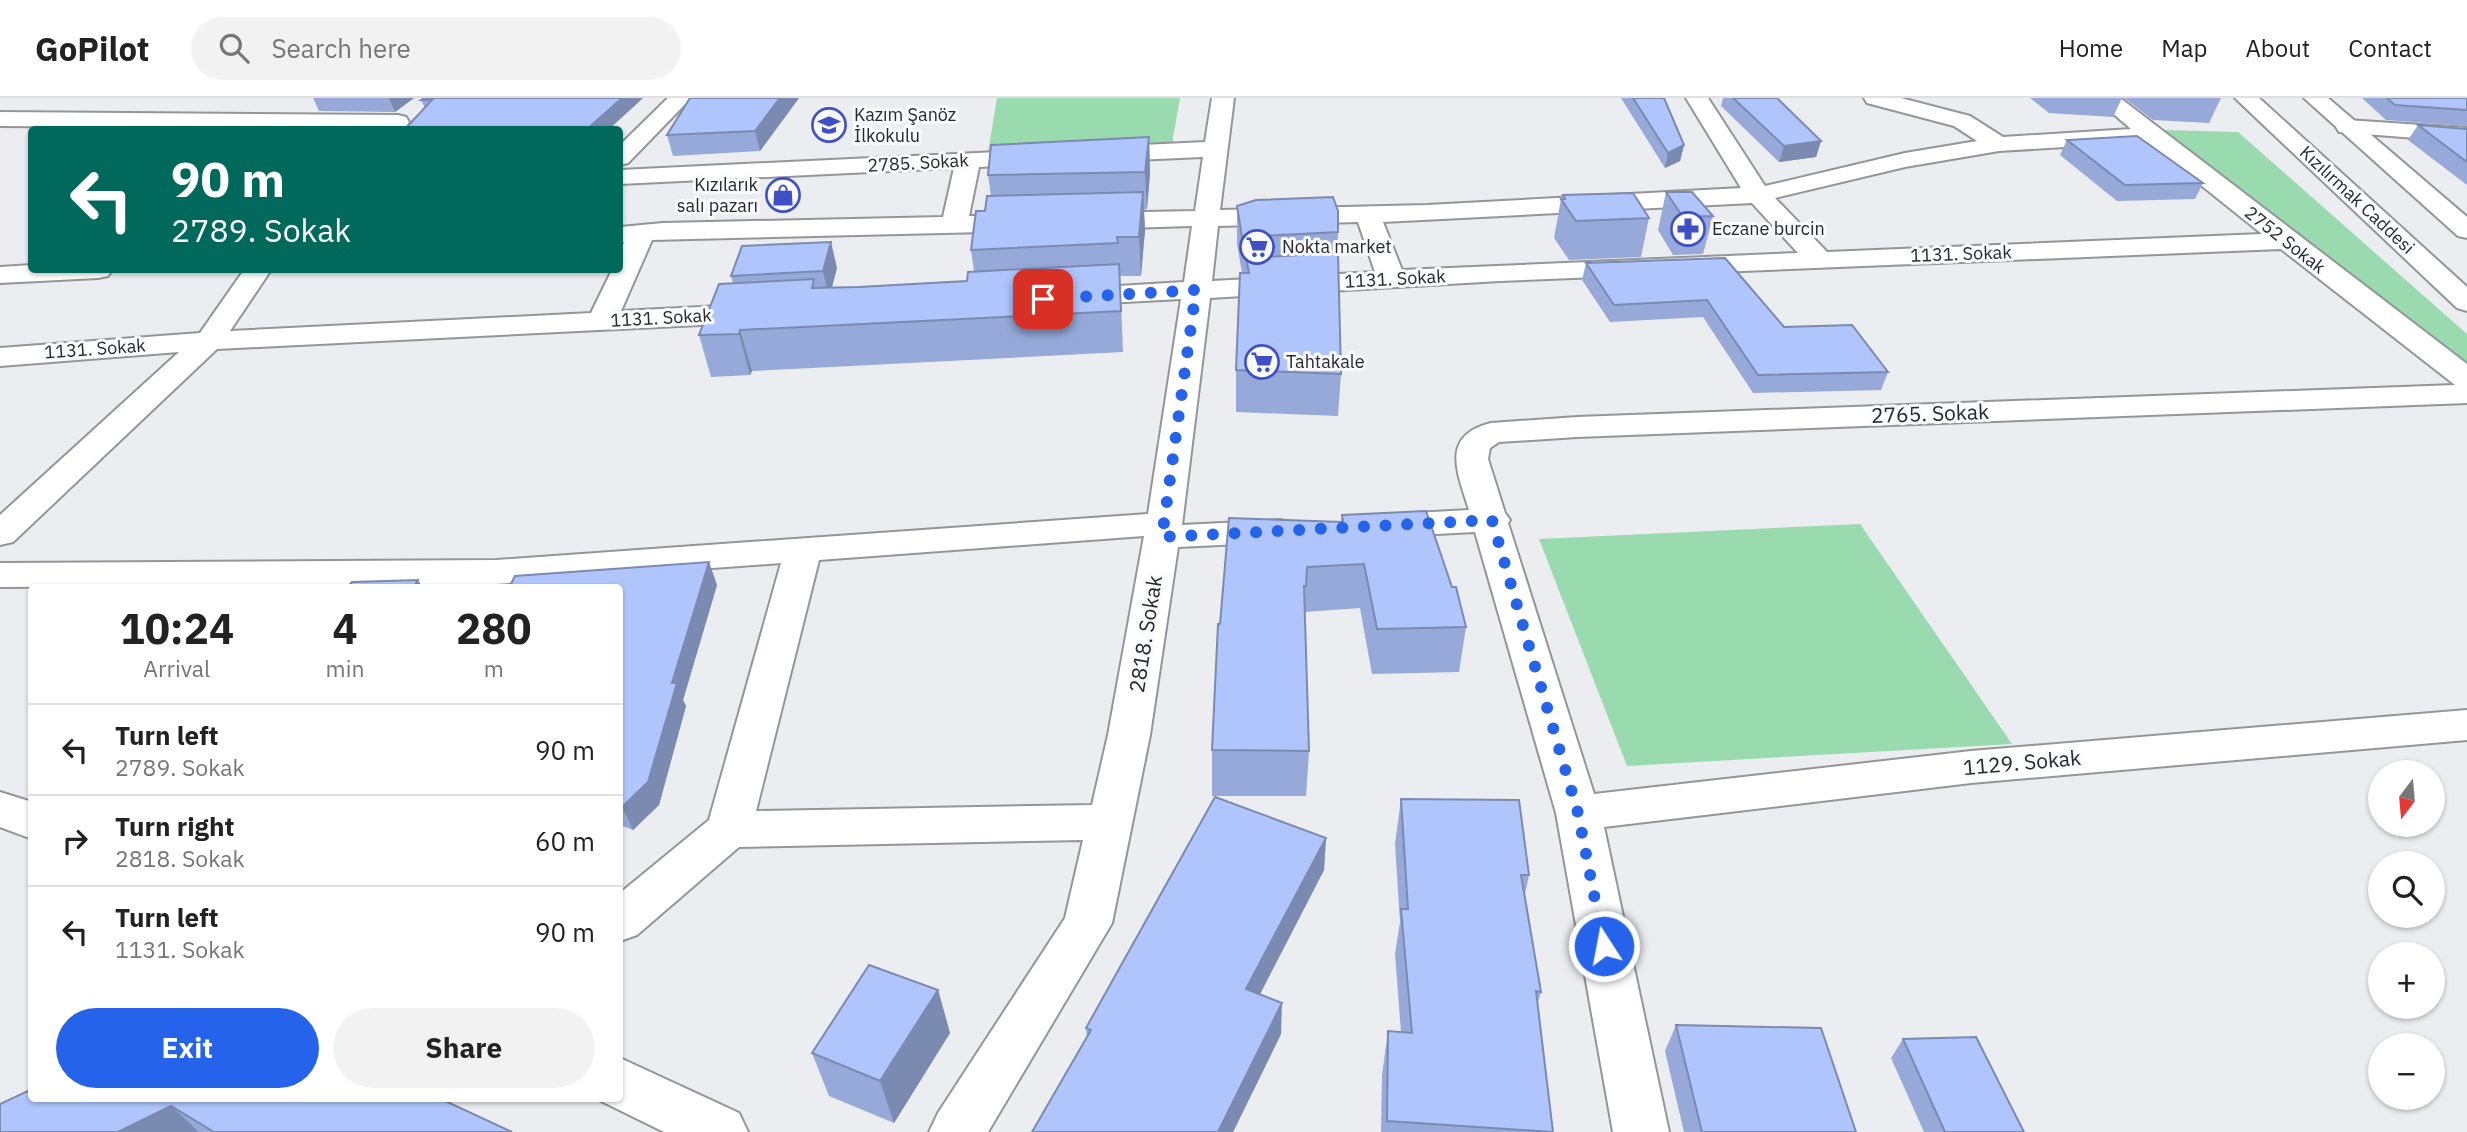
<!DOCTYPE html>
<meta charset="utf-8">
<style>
body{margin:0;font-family:"IBM Plex Sans",sans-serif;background:#f2f2f2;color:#222;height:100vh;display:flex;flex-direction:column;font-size:26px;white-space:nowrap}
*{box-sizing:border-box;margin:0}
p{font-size:23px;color:#767676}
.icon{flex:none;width:38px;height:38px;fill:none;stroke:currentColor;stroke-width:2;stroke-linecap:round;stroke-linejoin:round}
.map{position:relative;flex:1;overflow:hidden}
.side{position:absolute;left:28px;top:486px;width:595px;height:518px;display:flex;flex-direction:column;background:#fff;border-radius:7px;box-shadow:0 2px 5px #0004}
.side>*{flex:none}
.hud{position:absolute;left:28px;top:28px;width:595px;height:147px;border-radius:7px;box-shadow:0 2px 5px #0004;background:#00695c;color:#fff;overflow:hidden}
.needle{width:46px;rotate:196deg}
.fabs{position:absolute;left:2368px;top:662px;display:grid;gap:14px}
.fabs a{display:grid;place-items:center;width:77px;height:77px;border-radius:50%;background:#fff;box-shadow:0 2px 5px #0004;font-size:35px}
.pin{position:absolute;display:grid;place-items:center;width:60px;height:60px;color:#fff;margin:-30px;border-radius:14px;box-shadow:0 4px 10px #0006}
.me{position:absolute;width:77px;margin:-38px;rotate:349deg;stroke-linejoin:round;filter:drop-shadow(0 0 5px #0008)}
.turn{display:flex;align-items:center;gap:24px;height:147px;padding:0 28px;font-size:32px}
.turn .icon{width:91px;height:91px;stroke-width:2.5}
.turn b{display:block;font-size:49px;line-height:60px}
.eta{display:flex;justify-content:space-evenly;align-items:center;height:119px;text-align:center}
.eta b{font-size:42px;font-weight:700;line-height:49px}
.action{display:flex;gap:14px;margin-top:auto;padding:14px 28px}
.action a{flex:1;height:80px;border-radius:42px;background:#2563eb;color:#fff;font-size:28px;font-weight:700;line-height:80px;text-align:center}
.action a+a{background:#f2f2f2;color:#222}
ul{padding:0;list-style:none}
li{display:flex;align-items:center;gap:21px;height:91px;padding:0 28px;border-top:2px solid #e0e0e0}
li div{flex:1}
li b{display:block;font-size:26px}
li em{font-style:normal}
header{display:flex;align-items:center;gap:42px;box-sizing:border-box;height:98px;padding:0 35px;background:#fff;border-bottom:2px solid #e0e0e0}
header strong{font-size:33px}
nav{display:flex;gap:38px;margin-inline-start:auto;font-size:24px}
.search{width:490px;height:63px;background:#f2f2f2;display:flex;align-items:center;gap:18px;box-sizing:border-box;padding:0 24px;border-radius:38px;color:#767676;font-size:26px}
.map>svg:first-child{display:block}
</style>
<header>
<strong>GoPilot</strong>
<div class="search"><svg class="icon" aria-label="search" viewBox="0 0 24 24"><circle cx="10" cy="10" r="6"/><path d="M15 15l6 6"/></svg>Search here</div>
<nav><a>Home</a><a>Map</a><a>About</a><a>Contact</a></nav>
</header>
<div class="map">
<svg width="2467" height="1034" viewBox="0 0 2467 1034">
<rect width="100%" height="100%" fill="#ecedf0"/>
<path fill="#99daaf" d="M997,0H1180L1172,46L988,55Z
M2162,32L2238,34L2467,236V268Z
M1860,426L2012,646L1627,668L1539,441Z"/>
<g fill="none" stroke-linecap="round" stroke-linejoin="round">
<g stroke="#949598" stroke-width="4">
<path id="minor" d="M668,0H691L628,65L620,67V47Z
M1212,0H1234L1220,112L1427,107L1741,90L1686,0H1708L1765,88L1905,55L1977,43L1954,28L1867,5L1864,0H1901L1970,18L2003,39L2131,31L2095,0H2120L2467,266V305L1577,339L1499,344L1490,350L1488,361L1505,415L1510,422L1508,425L1594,696L1971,653L2467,612V642L1971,685L1604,729L1669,1034H1613L1556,715L1475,434L1378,439L1365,436L1360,428L1365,420L1378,417L1469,412C1458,375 1439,338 1491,325L1577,319L2455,287L2281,151L1500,183L1210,200L1182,427L1280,422L1293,425L1298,433L1293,441L1280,444L1178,449L1150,637L1112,825L988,1034H929L938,1015L1065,820L1083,742L739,749L637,837L620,843V795L709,722L781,465L496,486L0,489V465L496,462L1148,416L1181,201L1069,207L1059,205L1055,199L1059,193L1069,191L1184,184L1192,128L1094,131L1085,128L1081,123L1085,118L1094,115L1195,113L1203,59L979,69L969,118L1027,117L1036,119L1040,125L1036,131L1027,133L652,142L621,213L760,206L770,209L774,215L770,221L760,224L217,251L13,444L0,447V417L179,254L0,268V250L200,235L244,172H271L230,233L591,215L612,172H620V155L624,144L620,145V129L663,125L943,119L954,70L620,86V72L1205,44ZM2147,44L2262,136L1827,154L1775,100L1905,69L1999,53ZM1752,105L1798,155L1402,172L1383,124ZM1358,124L1375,174L1212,183L1218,128ZM1144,438L1108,637L1092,707L756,713L819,462Z
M0,14L398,17L406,19L409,24L406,29L398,31L0,28Z
M2347,22L2467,30V44L2339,34L2336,29L2339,24Z
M32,167V172H112L108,178L98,180L0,185V169Z
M0,694L32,704V741L0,729Z
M620,960L739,1015L748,1034H664L601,1003L620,1001Z"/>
</g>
<g stroke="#949598" stroke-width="4">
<path id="primary" d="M2235,0H2259L2467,189V213L2457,210Z
M2304,0H2328L2467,119V140L2458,138Z"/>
</g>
<use href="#minor" fill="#fff" fill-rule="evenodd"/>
<use href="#primary" fill="#fff" fill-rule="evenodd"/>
</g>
<path fill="#96a9d9" d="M313,0H414L395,14L319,13Z
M643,0L608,32H404L425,10L421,2Z
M690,0H799L760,53L673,58L667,37Z
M1621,0H1664L1684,47L1680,63L1665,70Z
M1723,0H1777L1821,43L1816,59L1779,64L1721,8Z
M2030,0H2122L2113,19L2049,15Z
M2124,0H2221L2209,25L2153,22Z
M2362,0H2467V28L2386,22Z
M2418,27L2467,31V87L2408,42Z
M1149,39L1150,75L1147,111L1144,112L1145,132L1141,178H1120L1123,254L752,273L750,277L711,279L699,237L733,185L731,178L837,170L832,190L967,183L974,173L971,152L991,98L988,77Z
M2067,42L2203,85L2195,101L2117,103L2060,57Z
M1666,94L1713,118L1703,156L1673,157L1658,132Z
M1563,97L1649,120L1641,159L1569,162L1554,140L1561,101H1562Z
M1237,108L1338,134L1337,155L1341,276L1338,318L1236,314V272L1242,175L1237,146Z
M1725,160L1784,229L1888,274L1881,292L1753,295L1703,219L1610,224L1582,182L1586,165Z
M1342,417L1452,489L1466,529L1459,574L1372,576L1360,510L1305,514L1309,653L1306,698H1212V652L1220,526L1341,423Z
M717,487L683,602L686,608L659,707L633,732L620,727V490Z
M1401,701L1529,777L1525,796L1541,894L1537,907L1553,1034H1381L1382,977L1388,933L1401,934L1395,856L1400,824L1395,746Z
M1326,740L1324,772L1260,896L1281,936L1233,1034H1032L1087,939L1086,930Z
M938,892L950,935L894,1025L829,998L812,955Z
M1676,927L1856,1034H1684L1665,953Z
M1903,941L2024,1034H1924L1891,960Z
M441,1001L512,1034H0V1006Z"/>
<path fill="#7a8ab0" d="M389,0H414L395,14Z
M622,0H643L608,32H586Z
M780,0H799L760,53L755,33Z
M1149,39L1150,75L1147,111L1145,74Z
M1821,43L1816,59L1779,64L1784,48Z
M1684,47L1680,63L1665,70L1668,55Z
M1143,94L1145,132L1141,178L1139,139Z
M831,144L837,170L829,199L823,173Z
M740,232L752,273L750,277L739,236Z
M709,464L717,487L683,602L686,608L659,707L633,732L622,709L672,585Z
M418,482L423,490H413Z
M1326,740L1324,772L1246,923V891Z
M938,892L950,935L894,1025L880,983Z
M1282,905L1281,936L1233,1034H1218Z
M171,1008L199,1034H118Z"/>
<path fill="#afc5fc" stroke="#7a8ab0" stroke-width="2" d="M424,0H622L586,32H404L432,2H421Z
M690,0H780L755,33L667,37Z
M1633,0H1664L1684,47L1668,55Z
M1733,0H1777L1821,43L1784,48Z
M2387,0H2467V12L2395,7Z
M2418,27L2467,31V64Z
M2137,38L2203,85L2125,87L2067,42Z
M1149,39L1145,74L988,77L991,47Z
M1143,94L1139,139H1117L1118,145L971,152L976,113H985L987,98Z
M1666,94H1692L1713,118L1683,119Z
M1633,95L1649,120L1576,123L1561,101H1565L1563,97Z
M1333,99L1338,113V134L1242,139L1237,108L1256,102Z
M831,144L823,173L731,178L742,148Z
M1338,155L1341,276L1236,272L1240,175H1249L1246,160Z
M1725,160L1784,229L1852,227L1888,274L1758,277L1707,202L1614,207L1586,165Z
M1119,166L1121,213L740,232L739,236L699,237L719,186L814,181L812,190L859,189L967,183L968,174Z
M1426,413L1452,489H1456L1466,529L1377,531L1364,466L1307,469L1306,488H1304L1309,653L1212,652L1218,526H1220L1229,420L1343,424L1342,417Z
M709,464L672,585H677L648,684L622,709L620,708V490H509L515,478Z
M418,482L413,490H347L352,484Z
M1215,699L1326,740L1246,891L1282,905L1218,1034H1032L1091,932L1086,930Z
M1401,701L1519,702L1529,777H1521L1541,894L1536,893L1553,1034L1387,1023L1388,933L1412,935L1401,811H1408Z
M869,867L938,892L880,983L812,955Z
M1676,927L1821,930L1856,1034H1702Z
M1976,939L2024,1034H1945L1903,941Z
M32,991V1001H441L512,1034H214L171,1008L118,1034H0V1006Z"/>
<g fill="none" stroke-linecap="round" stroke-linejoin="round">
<path stroke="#2563eb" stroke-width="12" stroke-dasharray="0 21.6" d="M1043,201L1196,192L1162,439L1492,422L1578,715L1604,848"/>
</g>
<defs>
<g id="school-ring" transform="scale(1.75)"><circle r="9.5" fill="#f9fafd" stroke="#3f50c3" stroke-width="1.5"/><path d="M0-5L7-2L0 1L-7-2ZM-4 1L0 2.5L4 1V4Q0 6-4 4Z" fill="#3f50c3"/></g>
<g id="shop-ring" transform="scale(1.75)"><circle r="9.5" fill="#f9fafd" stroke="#3f50c3" stroke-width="1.5"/><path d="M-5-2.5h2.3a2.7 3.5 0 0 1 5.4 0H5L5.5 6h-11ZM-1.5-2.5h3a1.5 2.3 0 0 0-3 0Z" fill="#3f50c3"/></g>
<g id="pharmacy-ring" transform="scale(1.75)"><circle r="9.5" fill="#f9fafd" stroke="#3f50c3" stroke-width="1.5"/><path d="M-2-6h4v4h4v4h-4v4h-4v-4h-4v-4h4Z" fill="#3f50c3"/></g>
<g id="supermarket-ring" transform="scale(1.75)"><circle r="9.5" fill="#f9fafd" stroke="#3f50c3" stroke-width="1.5"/><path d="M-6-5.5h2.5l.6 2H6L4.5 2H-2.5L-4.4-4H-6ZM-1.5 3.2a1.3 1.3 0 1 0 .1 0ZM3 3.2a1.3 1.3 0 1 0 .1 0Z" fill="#3f50c3"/></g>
</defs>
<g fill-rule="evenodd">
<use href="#school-ring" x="829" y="27"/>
<use href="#shop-ring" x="783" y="97"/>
<use href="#pharmacy-ring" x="1688" y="131"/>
<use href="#supermarket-ring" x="1257" y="149"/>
<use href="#supermarket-ring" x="1262" y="264"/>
</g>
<g text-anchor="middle" stroke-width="6" stroke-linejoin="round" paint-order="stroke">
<g font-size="18" fill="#282829" stroke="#f9fafd" text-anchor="start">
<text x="854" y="23">Kazım Şanöz<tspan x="854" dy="21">İlkokulu</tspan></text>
<text x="758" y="93" text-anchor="end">Kızılarık<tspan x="758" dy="21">salı pazarı</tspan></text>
<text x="1712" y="137">Eczane burcin</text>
<text x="1282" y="155">Nokta market</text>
<text x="1286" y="270">Tahtakale</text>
</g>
<g font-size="18" fill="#282829" stroke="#f9fafd">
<text transform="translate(918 65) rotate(-3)" y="6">2785. Sokak</text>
<text transform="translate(2357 102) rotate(43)" y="6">Kızılırmak Caddesi</text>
<text transform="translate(2285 142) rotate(38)" y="6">2752 Sokak</text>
<text transform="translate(1961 156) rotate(-2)" y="6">1131. Sokak</text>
<text transform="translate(1395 181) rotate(-3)" y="6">1131. Sokak</text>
<text transform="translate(661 220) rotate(-3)" y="6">1131. Sokak</text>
<text transform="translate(95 251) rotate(-4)" y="6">1131. Sokak</text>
</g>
<g font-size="21" fill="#282829" stroke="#f9fafd">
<text transform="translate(1930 316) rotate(-2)" y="7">2765. Sokak</text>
<text transform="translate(1146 536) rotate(-81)" y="7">2818. Sokak</text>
<text transform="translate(2022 665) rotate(-5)" y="7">1129. Sokak</text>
</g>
</g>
</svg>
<div class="fabs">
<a><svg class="needle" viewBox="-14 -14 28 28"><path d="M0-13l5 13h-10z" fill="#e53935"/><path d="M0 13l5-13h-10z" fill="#767676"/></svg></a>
<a><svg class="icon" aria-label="search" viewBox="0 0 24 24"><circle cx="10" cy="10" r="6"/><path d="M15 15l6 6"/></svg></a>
<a>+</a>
<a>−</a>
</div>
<div class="pin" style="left:1043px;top:201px;background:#d93025"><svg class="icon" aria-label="arrive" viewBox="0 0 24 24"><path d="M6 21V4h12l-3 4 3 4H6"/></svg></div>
<svg class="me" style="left:1604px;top:848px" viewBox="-20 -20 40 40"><circle r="17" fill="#2563eb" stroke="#fff" stroke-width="3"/><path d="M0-11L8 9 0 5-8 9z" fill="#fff"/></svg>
<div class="hud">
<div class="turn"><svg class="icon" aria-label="left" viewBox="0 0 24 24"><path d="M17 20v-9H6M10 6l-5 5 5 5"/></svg><div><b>90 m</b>2789. Sokak</div></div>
</div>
<section class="side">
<div class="eta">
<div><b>10:24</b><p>Arrival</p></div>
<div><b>4</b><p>min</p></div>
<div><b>280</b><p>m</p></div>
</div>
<ul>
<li><svg class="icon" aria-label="left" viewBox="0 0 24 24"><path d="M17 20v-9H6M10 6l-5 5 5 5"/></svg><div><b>Turn left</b><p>2789. Sokak</p></div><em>90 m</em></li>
<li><svg class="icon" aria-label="right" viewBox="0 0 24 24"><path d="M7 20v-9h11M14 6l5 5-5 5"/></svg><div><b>Turn right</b><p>2818. Sokak</p></div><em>60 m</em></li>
<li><svg class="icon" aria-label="left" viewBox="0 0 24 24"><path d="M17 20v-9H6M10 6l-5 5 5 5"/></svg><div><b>Turn left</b><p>1131. Sokak</p></div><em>90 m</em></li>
</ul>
<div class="action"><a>Exit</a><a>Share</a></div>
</section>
</div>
